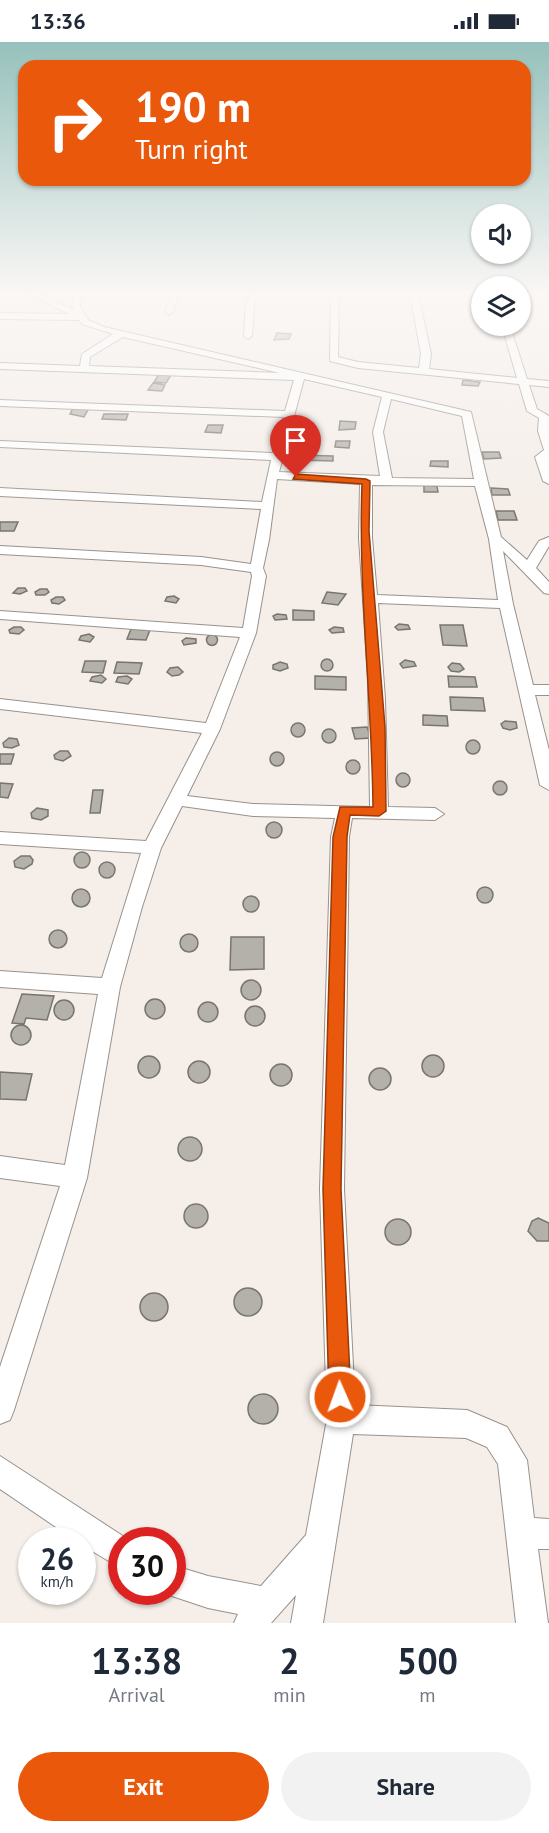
<!DOCTYPE html>
<style>
body{margin:0;font-family:"PT Sans",sans-serif;background:#f2f2f3;color:#1f2937;height:100vh;display:flex;flex-direction:column;font-size:22px;white-space:nowrap}
*{box-sizing:border-box;margin:0}
p{font-size:20px;color:#747a83}
.icon{flex:none;width:33px;height:33px;fill:none;stroke:currentColor;stroke-width:2;stroke-linecap:round;stroke-linejoin:round}
.map{position:relative;height:1581px;overflow:hidden}
.sheet{display:flex;flex-direction:column;background:#fff;flex:1}
.sheet>*{flex:none}
.banner{position:absolute;left:18px;top:18px;width:513px;height:126px;border-radius:18px;box-shadow:0 2px 4px #0004;background:#ea580c;color:#fff;overflow:hidden}
.fabs{position:absolute;left:471px;top:162px;display:grid;gap:12px}
.fabs a{display:grid;place-items:center;width:60px;height:60px;border-radius:50%;background:#fff;box-shadow:0 2px 4px #0004;font-size:30px}
.speed{position:absolute;left:18px;top:1485px;display:flex;gap:12px;font-size:30px;font-weight:700;text-align:center}
.speed>*{display:grid;place-content:center;width:78px;height:78px;border-radius:50%;background:#fff;box-shadow:0 2px 4px #0004;line-height:1}
.speed small{font-size:15px;font-weight:400}
.speed .limit{border:9px solid #d22;background:#fff;color:#111}
.pin{position:absolute;display:grid;place-items:center;width:51px;height:51px;color:#fff;margin:-62px -26px;border-radius:50% 50% 50% 0;rotate:-45deg;box-shadow:0 0 6px #0007}
.pin .icon{rotate:45deg}
.me{position:absolute;width:66px;margin:-33px;rotate:358deg;stroke-linejoin:round;filter:drop-shadow(0 0 4px #0008)}
.turn{display:flex;align-items:center;gap:21px;height:126px;padding:0 18px;font-size:27px}
.turn .icon{width:78px;height:78px;stroke-width:2.5}
.turn b{display:block;font-size:42px;line-height:51px}
.eta{display:flex;justify-content:space-evenly;align-items:center;height:102px;text-align:center}
.eta b{font-size:36px;font-weight:800;line-height:42px}
.action{display:flex;gap:12px;margin-top:auto;padding:12px 18px}
.action a{flex:1;height:69px;border-radius:36px;background:#ea580c;color:#fff;font-size:24px;font-weight:800;line-height:69px;text-align:center}
.action a+a{background:#f2f2f3;color:#1f2937}
.status{display:flex;justify-content:space-between;align-items:center;height:42px;padding:0 30px;background:#fff;direction:ltr}
.status svg{height:16px;fill:currentColor}
.map>svg:first-child{display:block}
</style>
<div class="status"><b>13:36</b><svg viewBox="0 0 49 12"><path d="M0 12V9h3v3zM5 12V6h3v6zM10 12V3h3v9zM15 12V0h3v12zM26 1h20v11H26zM47 4h2v5h-2z"/></svg></div>
<div class="map">
<svg width="549" height="1581" viewBox="0 0 549 1581">
<rect width="100%" height="100%" fill="#f5eee9"/>
<path fill="#b4b1aa" stroke="#78756f" stroke-width="1.5" d="M277,291L291,292L289,297L274,298Z
M159,332L171,333L166,341L154,340Z
M463,338L480,340L478,344L462,343Z
M153,341L165,343L162,349L148,348Z
M73,366H89L84,375L70,372Z
M104,372H128L126,378L102,377Z
M340,379L356,380L355,387L339,388Z
M208,383H223L221,391L205,390Z
M336,399H350L349,406L335,405Z
M482,410H499L501,416L484,417Z
M298,413L333,414V419L297,418Z
M431,419H448V425L430,424Z
M424,443L437,444L438,450H424Z
M491,446L508,447L510,453H492Z
M496,469H514L517,478H498Z
M0,480H18L14,489H0Z
M18,546H25L27,549L20,552L13,551Z
M40,547H47L49,550L45,553H36L35,550Z
M327,550L346,552L338,563L322,561Z
M174,554L179,557L176,561L165,559L167,555Z
M56,555H63L65,558L59,562L52,561L51,558Z
M293,568L314,569V578H293Z
M277,572L286,573L287,577L275,578L273,574Z
M399,582L408,583L410,587L398,588L395,585Z
M440,583H463L467,604L443,603Z
M14,585H21L24,588L19,592L10,591L9,588Z
M334,585L343,586L344,590L332,591L329,588Z
M131,587L150,588L146,598L127,597Z
M89,592L94,595L90,600L79,598L81,594Z
M206.5 598a5.5 5.5 0 1 1 11 0a5.5 5.5 0 1 1-11 0Z
M186,596L196,597V601L184,603L182,599Z
M321 623a6 6 0 1 1 12 0a6 6 0 1 1-12 0Z
M405,618L414,620L416,624L403,626L400,622Z
M85,619H106L103,631L82,630Z
M117,620L142,621L139,632L114,631Z
M280,620L287,622L288,626L280,629L273,627V623Z
M452,621L460,622L464,627L459,630L451,629L448,625Z
M178,625L183,630L179,633L172,634L167,630L170,626Z
M101,633L106,637L102,641L90,639L92,635Z
M127,634L132,637L128,642L116,640L118,635Z
M315,634L346,635V648L315,647Z
M448,634L475,635L477,645H449Z
M450,655L483,656L485,669L451,668Z
M423,673L447,674L448,684L423,683Z
M505,679L516,680L517,686L510,688L503,686L501,682Z
M291 688a7 7 0 1 1 14 0a7 7 0 1 1-14 0Z
M367,685L371,696L355,697L352,686Z
M322 694a7 7 0 1 1 14 0a7 7 0 1 1-14 0Z
M9,696L17,697L19,703L12,706L4,705L3,701Z
M466 705a7 7 0 1 1 14 0a7 7 0 1 1-14 0Z
M60,709H68L71,714L63,719L55,717L54,713Z
M270 717a7 7 0 1 1 14 0a7 7 0 1 1-14 0Z
M0,712H14L11,722H0Z
M346 725a7 7 0 1 1 14 0a7 7 0 1 1-14 0Z
M396 738a7 7 0 1 1 14 0a7 7 0 1 1-14 0Z
M493 746a7 7 0 1 1 14 0a7 7 0 1 1-14 0Z
M0,741L13,742L8,756L0,755Z
M93,748H103L100,771H90Z
M37,766L48,768V774L41,778L32,776L31,771Z
M266 788a8 8 0 1 1 16 0a8 8 0 1 1-16 0Z
M74 818a8 8 0 1 1 16 0a8 8 0 1 1-16 0Z
M21,814H30L33,818L32,822L24,827L15,825L14,819Z
M99 828a8 8 0 1 1 16 0a8 8 0 1 1-16 0Z
M477 853a8 8 0 1 1 16 0a8 8 0 1 1-16 0Z
M72 856a9 9 0 1 1 18 0a9 9 0 1 1-18 0Z
M243 862a8 8 0 1 1 16 0a8 8 0 1 1-16 0Z
M49 897a9 9 0 1 1 18 0a9 9 0 1 1-18 0Z
M180 901a9 9 0 1 1 18 0a9 9 0 1 1-18 0Z
M231,895H264V927L230,928Z
M241 948a10 10 0 1 1 20 0a10 10 0 1 1-20 0Z
M22,952L54,954L47,978L26,976L24,982L12,981Z
M145 967a10 10 0 1 1 20 0a10 10 0 1 1-20 0Z
M54 968a10 10 0 1 1 20 0a10 10 0 1 1-20 0Z
M198 970a10 10 0 1 1 20 0a10 10 0 1 1-20 0Z
M245 974a10 10 0 1 1 20 0a10 10 0 1 1-20 0Z
M11 993a10 10 0 1 1 20 0a10 10 0 1 1-20 0Z
M422 1024a11 11 0 1 1 22 0a11 11 0 1 1-22 0Z
M138 1025a11 11 0 1 1 22 0a11 11 0 1 1-22 0Z
M188 1030a11 11 0 1 1 22 0a11 11 0 1 1-22 0Z
M270 1033a11 11 0 1 1 22 0a11 11 0 1 1-22 0Z
M369 1037a11 11 0 1 1 22 0a11 11 0 1 1-22 0Z
M0,1030L32,1032L26,1058L0,1057Z
M178 1107a12 12 0 1 1 24 0a12 12 0 1 1-24 0Z
M184 1174a12 12 0 1 1 24 0a12 12 0 1 1-24 0Z
M538,1176L549,1181V1199H537L528,1189L532,1179Z
M385 1190a13 13 0 1 1 26 0a13 13 0 1 1-26 0Z
M234 1260a14 14 0 1 1 28 0a14 14 0 1 1-28 0Z
M140 1265a14 14 0 1 1 28 0a14 14 0 1 1-28 0Z
M248 1367a15 15 0 1 1 30 0a15 15 0 1 1-30 0Z"/>
<g fill="none" stroke-linecap="round" stroke-linejoin="round">
<g stroke="#98928d" stroke-width="2">
<path id="street" d="M26,251H37L74,268L72,264L75,251H83L80,264L88,278L104,285L471,370L501,495L527,518L539,499L549,495V504L536,526L549,540V552L544,551L503,509L513,562L533,643H549V653H535L549,708V748L540,743L500,566L378,561L385,657L388,765L435,766L444,772L435,778L352,776L349,795L344,1147L355,1363L467,1368L507,1385L527,1418L534,1476L549,1477V1507H538L548,1581H516L498,1422L487,1405L466,1396L353,1392L323,1581H291L296,1553L271,1581H234L238,1572L208,1566L160,1550H172V1523L208,1534L261,1544L306,1493L327,1377L320,1147L331,795L335,776L253,774L182,764L161,806L142,865L120,945L87,1136L14,1368L10,1378L0,1382V1325L60,1144L0,1136V1114L65,1123L98,952L0,945V929L102,936L141,811L0,802V790L146,799L202,691L0,667V657L206,681L240,595L0,577V569L243,586L252,534L251,530L201,523L0,512V504L201,515L251,522L261,467L0,454V446L262,460L271,418L0,405V399L273,411L284,375L0,364V358L285,369L294,338L0,327V321L80,324L82,312L113,292L82,282L79,278L0,277V271L69,272ZM123,295L280,331L89,324L90,315ZM304,337L382,355L373,390L380,434L279,430ZM391,357L462,374L474,437L392,436L383,390ZM277,437L360,442L359,496L368,635L370,765L253,762L187,754L220,687L256,591L266,534L263,526L269,498ZM372,443L475,444L489,497L498,558L377,553L372,496Z
M172,251H180L173,270L169,273L165,270Z
M251,251H259L254,262L252,294L248,297L244,294L246,262Z
M331,251H339L338,315L358,320L419,326L421,312L410,251H418L431,312L429,327L517,336L502,284H510L527,337L549,339V345L529,343L537,367L549,374V442L543,439L535,415L544,408L538,389L539,376L527,369L519,342L358,326L330,319Z
M0,1414L129,1498H122V1527L82,1503V1498H75L0,1447Z"/>
</g>
<use href="#street" fill="#fff" fill-rule="evenodd"/>
</g>
<linearGradient id="sky" x2="0" y2="1"><stop stop-color="#96c1bc"/><stop offset="0.53" stop-color="#faf7f5"/><stop offset="1" stop-color="#faf7f5" stop-opacity="0"/></linearGradient>
<rect width="549" height="473" fill="url(#sky)"/>
<path fill="#ea580c" stroke="#983908" stroke-width="1.5" d="M296,432L366,437L370,439L369,489L385,685L386,769L379,774L350,773L347,795L341,1147L351,1355L348,1362L340,1365L333,1362L329,1355L323,1147L333,795L340,765H373C372,657 358,549 362,442L293,437Z"/>
</svg>
<div class="fabs">
<a><svg class="icon" aria-label="sound" viewBox="0 0 24 24"><path d="M4 9h4l5-4v14l-5-4H4zM17 9q2 3 0 6"/></svg></a>
<a><svg class="icon" aria-label="layers" viewBox="0 0 24 24"><path d="M12 4l9 5-9 5-9-5zM3 14l9 5 9-5"/></svg></a>
</div>
<div class="speed"><div>26<small>km/h</small></div><div class="limit">30</div></div>
<div class="pin" style="left:296px;top:435px;background:#d93025"><svg class="icon" aria-label="arrive" viewBox="0 0 24 24"><path d="M6 21V4h12l-3 4 3 4H6"/></svg></div>
<svg class="me" style="left:340px;top:1355px" viewBox="-20 -20 40 40"><circle r="17" fill="#ea580c" stroke="#fff" stroke-width="3"/><path d="M0-11L8 9 0 5-8 9z" fill="#fff"/></svg>
<div class="banner">
<div class="turn"><svg class="icon" aria-label="right" viewBox="0 0 24 24"><path d="M7 20v-9h11M14 6l5 5-5 5"/></svg><div><b>190 m</b>Turn right</div></div>
</div>
</div>
<section class="sheet">
<div class="eta">
<div><b>13:38</b><p>Arrival</p></div>
<div><b>2</b><p>min</p></div>
<div><b>500</b><p>m</p></div>
</div>
<div class="action"><a>Exit</a><a>Share</a></div>
</section>
